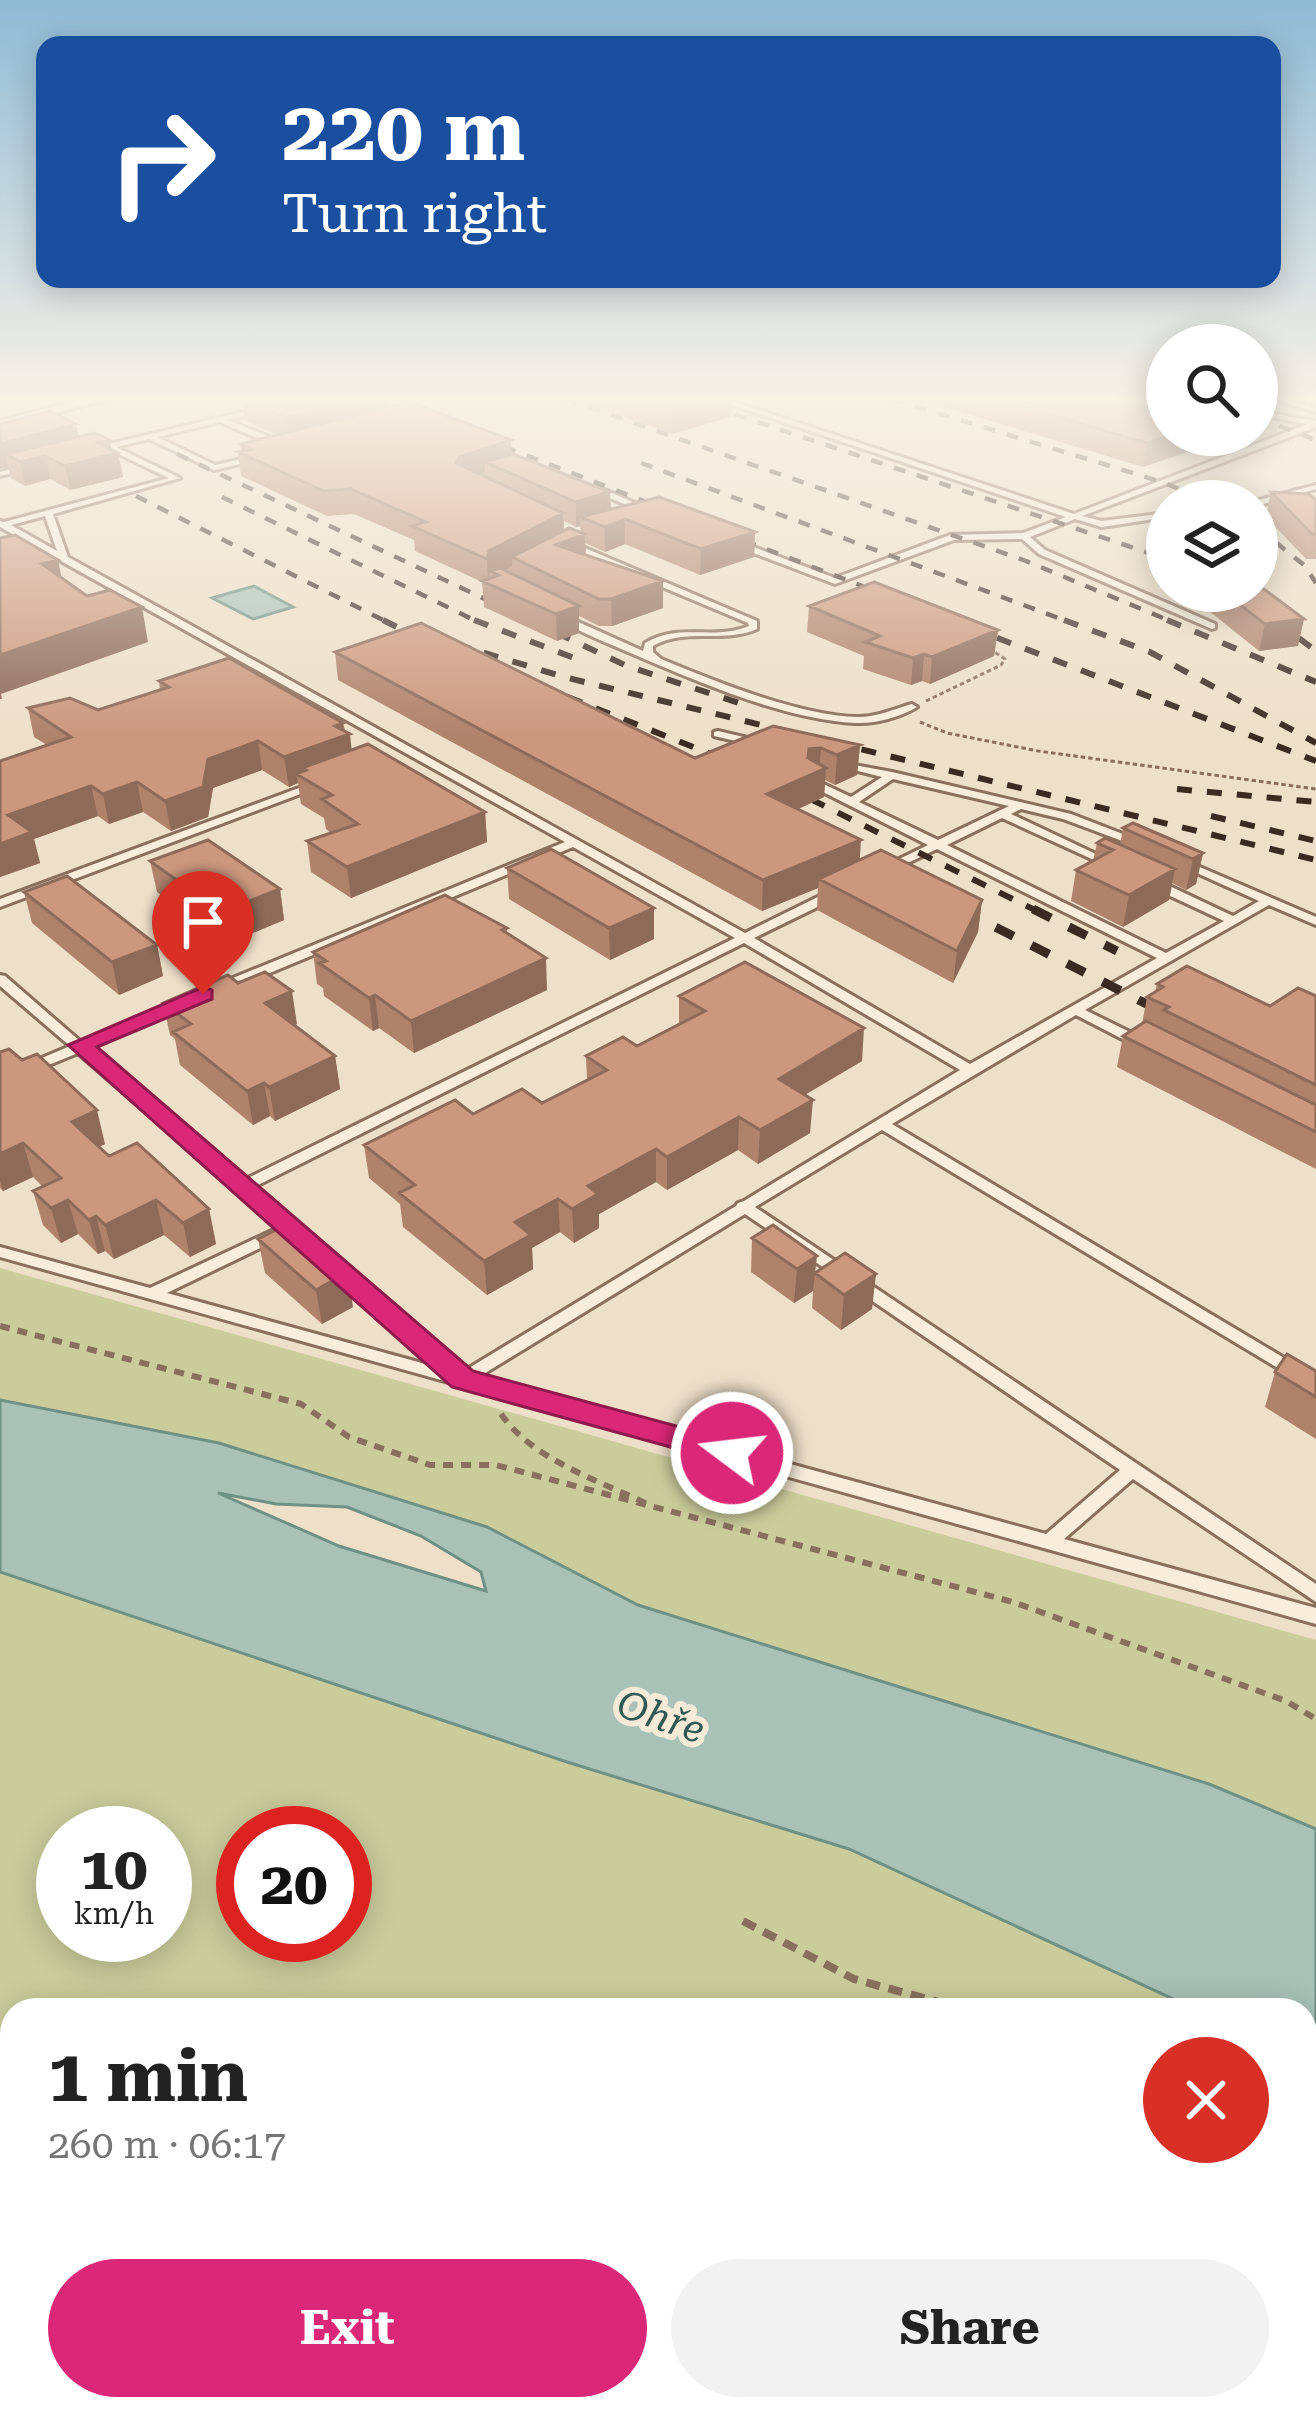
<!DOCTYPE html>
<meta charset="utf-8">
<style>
body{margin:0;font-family:"Roboto Serif",serif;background:#f2f2f2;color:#222;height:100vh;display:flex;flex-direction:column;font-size:45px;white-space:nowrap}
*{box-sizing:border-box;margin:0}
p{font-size:39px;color:#767676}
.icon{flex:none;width:66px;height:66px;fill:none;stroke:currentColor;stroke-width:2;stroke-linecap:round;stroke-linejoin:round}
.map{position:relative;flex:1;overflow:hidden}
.panel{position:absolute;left:0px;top:1998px;width:1317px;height:423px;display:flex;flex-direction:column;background:#fff;border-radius:36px 36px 0 0;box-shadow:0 6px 30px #0003}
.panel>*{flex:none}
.hud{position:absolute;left:36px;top:36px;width:1245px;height:252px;border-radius:24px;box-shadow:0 6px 30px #0003;background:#1a4fa0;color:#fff;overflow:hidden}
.tools{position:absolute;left:1146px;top:324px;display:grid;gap:24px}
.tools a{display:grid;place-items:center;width:132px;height:132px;border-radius:50%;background:#fff;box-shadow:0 6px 30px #0003;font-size:60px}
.speed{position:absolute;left:36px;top:1806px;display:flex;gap:24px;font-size:60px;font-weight:700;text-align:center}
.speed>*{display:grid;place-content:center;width:156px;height:156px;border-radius:50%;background:#fff;box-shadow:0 6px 30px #0003;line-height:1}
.speed small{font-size:30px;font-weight:400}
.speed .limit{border:18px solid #d22;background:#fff;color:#111}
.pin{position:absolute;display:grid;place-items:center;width:102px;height:102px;color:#fff;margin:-123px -51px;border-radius:50% 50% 50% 0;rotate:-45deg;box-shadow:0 0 12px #0007}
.pin .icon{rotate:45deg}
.me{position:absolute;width:132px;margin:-66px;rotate:285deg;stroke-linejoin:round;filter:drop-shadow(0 0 9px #0008)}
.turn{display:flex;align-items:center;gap:42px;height:252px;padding:0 48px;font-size:54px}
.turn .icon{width:156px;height:156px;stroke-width:2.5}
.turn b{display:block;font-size:84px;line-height:102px}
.round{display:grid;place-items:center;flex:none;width:126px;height:126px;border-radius:63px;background:#f2f2f2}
.overview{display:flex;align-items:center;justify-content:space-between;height:204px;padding:0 48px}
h1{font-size:72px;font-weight:700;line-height:90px}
.action{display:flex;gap:24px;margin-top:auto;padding:24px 48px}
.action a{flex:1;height:138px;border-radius:72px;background:#db2777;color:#fff;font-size:48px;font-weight:700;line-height:138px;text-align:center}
.action a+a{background:#f2f2f2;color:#222}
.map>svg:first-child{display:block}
</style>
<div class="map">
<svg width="1316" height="2420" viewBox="0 0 1316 2420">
<rect width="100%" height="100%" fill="#eedfc8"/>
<path fill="#cbcc9b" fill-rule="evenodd" d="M0,1268L1316,1640V1829L1209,1784L638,1605L487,1527L219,1443L0,1400Z
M0,1572L567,1762L849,1849L1197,2010H12V2409H1305V2068L1316,2075V2420H0ZM63,1833H165V1935H63ZM243,1833H345V1935H243Z"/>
<path fill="#a8c2b8" stroke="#6f9085" stroke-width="3" fill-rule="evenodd" d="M254,586L293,607L253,619L212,598Z
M0,1400L219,1443L487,1527L638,1605L1209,1784L1316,1829V2075L1305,2068V2010H1197L849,1849L567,1762L0,1572ZM218,1493L276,1504L347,1507L421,1536L481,1572L486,1591L339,1546Z"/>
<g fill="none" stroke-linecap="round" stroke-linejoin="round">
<g stroke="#89705d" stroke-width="6">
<path id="service" d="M715,399H726L1074,514L1308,424L1257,415V411L1316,421V427L1082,516L1102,521L1167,513V517L1102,527L1075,519L1030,537L1045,550L1215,624V628L1212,629L1039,554L1022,539L954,540L835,584L732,545V541H738L835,578L950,535L1023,533L1066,517Z
M1272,399H1284L1316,408V412Z
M260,408L263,412L228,420L282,442V446H276L220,422L157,437L215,465L259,455L262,459L214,470L149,439L116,447L180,478L53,514L68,557L745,933L832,890H840V896L754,938L970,1064L1157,958L937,849L889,872H881V868L928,845L809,785V781H817L851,797L882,777L838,766V762L892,772L1071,814L1141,841V845H1133L1063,819L1021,809L1011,814L1117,864L1115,866H1107L1002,818L947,845L1166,953L1224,921L1151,887V881H1159L1233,916L1259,901L1177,864V860L1181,859L1316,917V925L1269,905L1085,1010L1146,1040L1148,1043L1146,1046H1136L1076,1015L892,1124L1316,1377V1391L882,1130L755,1207L1316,1584V1602L1133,1479L1064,1539L1316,1608V1624L0,1257V1247L150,1288L276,1229L284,1234L281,1238L167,1293L440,1368L329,1271L326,1267L334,1262L339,1263L464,1371L736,1206L738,1203L744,1201L960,1070L744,943L252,1188L303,1231L306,1235L303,1239H293L78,1053L0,1085V1076L70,1046L0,986V975L5,976L81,1042L177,1001H187L188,1004L187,1007L89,1048L244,1180L735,938L573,847L226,991H216L215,988L216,985L565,842L0,527V521L4,522L169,478L108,449L91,453L88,449ZM45,516L57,551L11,525ZM893,779L1009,806L938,840L859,802ZM745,1214L1120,1470L1046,1534L477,1378Z
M26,465L30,467L29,469L0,476V472Z
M1316,485V489L1260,505H1257L1255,501Z
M592,487H598L649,509L642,511L592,491Z
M567,543H573L757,621V629C722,644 685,627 653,646V652L661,659C714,681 800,716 858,717C877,717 894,709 912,704L917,707C900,717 876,724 855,723C784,719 698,682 633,654C608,643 580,633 557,618L565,616L643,651L645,643C680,622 714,641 749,626L748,623L567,547Z
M718,731L765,742L766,744L761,747L714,736V732Z
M315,782L319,783V787L0,907V899Z"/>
</g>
<g stroke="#89705d" stroke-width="6">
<path id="minor" d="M82,399H107L0,429V421Z"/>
</g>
<path stroke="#89705d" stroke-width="3" stroke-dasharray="4.5 3" stroke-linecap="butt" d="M926,701L1001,665L1005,659L990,649
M920,722L947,733L1038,751L1316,789"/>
<path stroke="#89705d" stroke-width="6" stroke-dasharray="10 8" stroke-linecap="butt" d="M0,1326L301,1404L349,1437L430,1465H496L1013,1602L1286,1701L1316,1719
M501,1414C533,1460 598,1480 647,1504"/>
<path stroke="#89705d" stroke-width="8" stroke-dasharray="14 9" stroke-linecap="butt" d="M743,1921L854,1979L968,2010
M1305,2163L1316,2170
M1305,2402L1316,2401
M1053,2420L1073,2409"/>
<use href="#service" fill="#f8eddb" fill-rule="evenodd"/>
<use href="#minor" fill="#f8eddb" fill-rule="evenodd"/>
<path stroke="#3a2a20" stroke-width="4.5" stroke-dasharray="12 12" stroke-linecap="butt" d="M566,399L1026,561L1175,623
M689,399L1167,559
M892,399L1162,482L1209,501
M1257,417L1316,440
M482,438L672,512
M177,454L536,623
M641,463L1072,623
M136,496L389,623
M222,497L480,623
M1257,527L1304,565L1316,583
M722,532L896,599
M1237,591L1279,623"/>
<path stroke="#3a2a20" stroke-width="6" stroke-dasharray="15 15" stroke-linecap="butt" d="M383,620L431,644
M474,620L577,659
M529,620L627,666L745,705
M1064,620L1150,652L1316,743
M1167,620L1316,682
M1275,620L1316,651
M969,627L1316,761
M455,644L564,677L1316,860
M540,686L741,766
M784,786L1039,912
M1177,789L1316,802
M1211,816L1316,841
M951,905L966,912"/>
<path stroke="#3a2a20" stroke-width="9" stroke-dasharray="20 20" stroke-linecap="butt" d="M960,909L1176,1019
M1033,909L1117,951"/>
</g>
<path fill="#af826c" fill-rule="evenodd" d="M242,399H389L390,407L610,492L611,509L755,532L754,557L700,575L625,544L605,552L585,543L586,555L663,581V608L612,626H599L579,616V633L557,641L484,607L482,582L415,551L414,540L354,514L327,516L241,476L238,452L242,451L240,444L276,435L245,420ZM564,521L576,527L580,526L581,532L564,530Z
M575,399H731L730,417L672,434Z
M918,399H1167V435H1211L1210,444L1143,467Z
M0,424L110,440L111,450L118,453L123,477L70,490L50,479L25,486L11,478L8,467L0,469Z
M1271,492L1316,500V559H1306L1266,517Z
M1196,591H1257L1298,646L1259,651L1194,599Z
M809,606L998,630L994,656L930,684L922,681L911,685L863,669L864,656L807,632Z
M335,652L695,758L860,745L857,775L835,785L825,780L824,797L798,809L860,860L982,900L978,932L953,983L817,910L818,888L762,911L338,680Z
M159,681L343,723L351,750L485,812L487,842L351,898L311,872L307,841L331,833L326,829L324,818L301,804L298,783L289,787L262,770L213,788L208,817L171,831L143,812L109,824L98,816L34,839L40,863L0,877V761L47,745L34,737L28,708L98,710L160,690Z
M1123,828L1203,853L1196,884L1186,890L1172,883L1169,900L1123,927L1071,901L1076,870L1093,861L1097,843L1120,845Z
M150,861L280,889L284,920L226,944L157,892Z
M507,868L654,908V939L610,960L509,899Z
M24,892L157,945L163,976L119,995L32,923Z
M507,928V933L547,990L414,1053L379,1028L373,1031L324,996L323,988L317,984L313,952Z
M1157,984L1270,1006L1316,996V1169L1117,1067L1123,1036L1142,1024L1147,997L1155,992Z
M679,996L862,1061L805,1095L810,1133L758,1164L738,1150L667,1190L656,1182L599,1214V1228L574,1243L560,1232L532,1248L533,1269L487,1295L403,1227L400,1204L369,1178L364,1145L473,1114L542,1103L587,1080L586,1056L637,1046L679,1024Z
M163,1003L297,1024L294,1025L335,1056L340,1089L275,1121L270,1116L253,1125L180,1065L175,1039L170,1035Z
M0,1052L105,1144L99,1147L109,1156L209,1209L216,1244L190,1257L164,1235L114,1259L105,1251L98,1254L78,1234L61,1243L43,1225L33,1191L43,1187L33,1177L3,1191L0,1188Z
M752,1238L815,1272L872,1309L841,1330L812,1308L813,1291L794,1303L751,1272Z
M258,1239L353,1307L322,1324L265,1273Z
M1316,1371V1439L1265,1407L1275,1372Z"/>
<path fill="#8e6a58" d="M364,399H389L390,416L289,441L286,418Z
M713,399H731L730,417L672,434L673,411Z
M76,424L81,447L46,457L50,479L25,486L20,462L6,454L8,467L0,469V444Z
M1172,435H1211L1210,444L1143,467L1147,443Z
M110,440L112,455L118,453L123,477L70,490L65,466L98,443Z
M511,440L512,463L485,462V472L461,481L456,463L459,457Z
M610,492L611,517H580V526L576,527V502Z
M563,513L564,538L512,557V566L497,574L490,571L488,585L487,559L489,551Z
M625,519V544L605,552V527Z
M755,532L754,557L700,575L701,549Z
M585,534L586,560L556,545Z
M58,560L65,594L42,564Z
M663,581V608L612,626L611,599Z
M579,606V633L557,641L556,614Z
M142,607L148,642L1,694L2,699H0V655Z
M1304,619L1298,646L1259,651L1265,624Z
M998,630L994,656L930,684L932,657Z
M924,654L922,681L911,685L913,658Z
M343,723L344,736L350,734L353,763L306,770L302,768L304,778L296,774L298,783L289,787L284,757Z
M258,741L262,770L213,788L208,817L171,831L165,801L208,759Z
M860,745L857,775L835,785L837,755Z
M821,748L819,771L826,768L824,797L766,824L767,794L809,749Z
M137,782L143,812L109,824L103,794Z
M91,786L98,816L34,839L40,863L0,877V844L8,815Z
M485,812L487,842L351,898L347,867Z
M861,840L859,871L819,879L818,888L762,911L763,880Z
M1203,853L1196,884L1186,890L1193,859Z
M1175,869L1169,900L1123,927L1129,895Z
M280,889L284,920L226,944L221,912Z
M982,900L978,932L953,983L957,951Z
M654,908V939L610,960L609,928Z
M157,945L163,976L119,995L112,962Z
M546,958L547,990L414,1053L411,1021Z
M292,991L297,1024L271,1036L265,1003Z
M375,995L379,1028L373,1031L369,998Z
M864,1028L862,1061L777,1111L779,1079Z
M335,1056L340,1089L275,1121L269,1087Z
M264,1083L270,1116L253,1125L247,1091Z
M813,1100L810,1133L758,1164L760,1130Z
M97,1110L105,1144L80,1155L72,1122Z
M739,1117L738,1150L667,1190V1157Z
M23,1143L33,1177L3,1191L0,1181V1154Z
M656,1149V1182L599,1214V1228L574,1243L572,1209L588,1186Z
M558,1199L560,1232L532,1248L533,1269L487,1295L484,1261L515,1222Z
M68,1200L78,1234L61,1243L51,1208Z
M156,1200L164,1235L114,1259L105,1225Z
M209,1209L216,1244L190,1257L183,1223Z
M96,1216L105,1251L98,1254L89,1220Z
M817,1256L813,1291L794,1303L797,1269Z
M348,1272L353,1307L322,1324L316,1290Z
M876,1274L872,1309L841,1330L844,1295Z"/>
<path fill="#cb977e" stroke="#8e6a58" stroke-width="3" d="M246,399H364L286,418Z
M639,399H713L673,411Z
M996,399H1167V403L1160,406L1167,408V435H1172L1147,443Z
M410,402L511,440L459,457L456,463L563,513L489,551L487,559L412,526L426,522L351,489L324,491L238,452L252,449L240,444Z
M50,411L76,424L0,444V424Z
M94,433L110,440L98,443L118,453L65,466L45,456L20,462L6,454Z
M513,454L610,492L576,502L485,462Z
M1271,492L1309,494L1316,500V534H1312Z
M659,497L755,532L701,549L625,519L605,527L580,517Z
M569,528L585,534L556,545L663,581L611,599H599L512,557Z
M15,535L58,560L42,564L87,596L110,590L142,607L0,655V538Z
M500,568L579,606L556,614L482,581L499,575L490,571Z
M874,582L998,630L932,657L924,654L913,658L865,642L880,636L809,606Z
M1257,584L1304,619L1265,624L1222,591H1257Z
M421,623L695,758L773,726L860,745L837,755L821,748L809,749L808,758L826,768L767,794L861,840L763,880L335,652Z
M229,658L343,723L335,726L350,734L284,757L258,741L208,759L203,787L165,801L137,782L103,794L91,786L8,815L32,832L0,844V761L71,737L28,708L70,698L98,710L169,687L159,681Z
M368,744L485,812L347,867L307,841L358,824L322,799L332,795L296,774L306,770L302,768Z
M1133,823L1203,853L1193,859L1123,828Z
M1105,838L1175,869L1129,895L1076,870L1113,850L1097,843Z
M208,840L280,889L221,912L150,861Z
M551,849L654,908L609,928L507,868Z
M881,850L982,900L957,951L819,879Z
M67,876L157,945L112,962L24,892Z
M445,895L507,928L502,930L546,958L411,1021L375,995L369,998L319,963L326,961L313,952Z
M745,962L864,1028L779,1079L813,1100L760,1130L739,1117L667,1157L656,1149L588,1186L598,1194L572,1209L558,1199L515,1222L531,1235L484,1261L399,1193L415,1185L364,1145L455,1100L473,1114L522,1089L542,1103L607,1070L586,1056L623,1037L637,1046L705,1011L679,996Z
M1187,966L1270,1006L1298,988L1316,996V1085L1164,1010L1169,1007L1147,997L1163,987L1157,984Z
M265,972L292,991L265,1003L335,1056L269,1087L264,1083L247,1091L173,1032L191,1024L163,1003L228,975L238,983Z
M1146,1021L1316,1105V1132L1123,1036Z
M9,1049L22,1060L37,1054L97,1110L72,1122L109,1156L137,1143L209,1209L183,1223L156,1200L105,1225L96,1216L89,1220L68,1200L51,1208L33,1191L61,1178L23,1143L0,1154V1052Z
M290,1223L348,1272L316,1290L258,1239Z
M773,1225L817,1256L797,1269L752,1238Z
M845,1253L876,1274L844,1295L815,1273Z
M1287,1354L1316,1371V1397L1275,1372Z"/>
<linearGradient id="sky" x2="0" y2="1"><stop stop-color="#8ebad5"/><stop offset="0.54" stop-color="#f7f1e6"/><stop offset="1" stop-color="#f7f1e6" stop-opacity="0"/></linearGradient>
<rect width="1316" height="738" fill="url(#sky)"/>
<path fill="#db2777" stroke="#8e194d" stroke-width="3" d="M203,987L212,990V999L97,1047L473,1371L743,1444L747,1453L743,1461L732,1464L452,1387L68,1045Z"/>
<g text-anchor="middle" stroke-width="12" stroke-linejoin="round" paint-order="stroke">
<g font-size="39" font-style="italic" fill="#305953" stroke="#f5ead7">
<text transform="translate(661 1716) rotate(19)" y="14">Ohře</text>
</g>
</g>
</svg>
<div class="tools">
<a><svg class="icon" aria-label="search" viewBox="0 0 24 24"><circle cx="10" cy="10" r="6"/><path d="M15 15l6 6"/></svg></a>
<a><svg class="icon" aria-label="layers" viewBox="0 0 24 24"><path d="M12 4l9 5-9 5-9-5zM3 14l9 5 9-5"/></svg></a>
</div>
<div class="speed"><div>10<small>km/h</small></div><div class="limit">20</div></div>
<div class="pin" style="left:203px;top:994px;background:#d93025"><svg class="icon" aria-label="arrive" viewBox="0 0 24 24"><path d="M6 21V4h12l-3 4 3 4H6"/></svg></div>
<svg class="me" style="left:732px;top:1453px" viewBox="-20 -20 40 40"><circle r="17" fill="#db2777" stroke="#fff" stroke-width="3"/><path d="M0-11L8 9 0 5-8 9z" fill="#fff"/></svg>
<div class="hud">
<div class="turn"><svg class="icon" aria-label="right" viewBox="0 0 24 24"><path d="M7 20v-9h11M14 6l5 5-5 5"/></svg><div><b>220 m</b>Turn right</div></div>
</div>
<section class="panel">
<div class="overview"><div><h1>1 min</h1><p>260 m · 06:17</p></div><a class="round" style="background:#d93025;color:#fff"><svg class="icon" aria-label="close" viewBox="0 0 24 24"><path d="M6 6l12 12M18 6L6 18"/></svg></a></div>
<div class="action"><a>Exit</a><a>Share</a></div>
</section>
</div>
